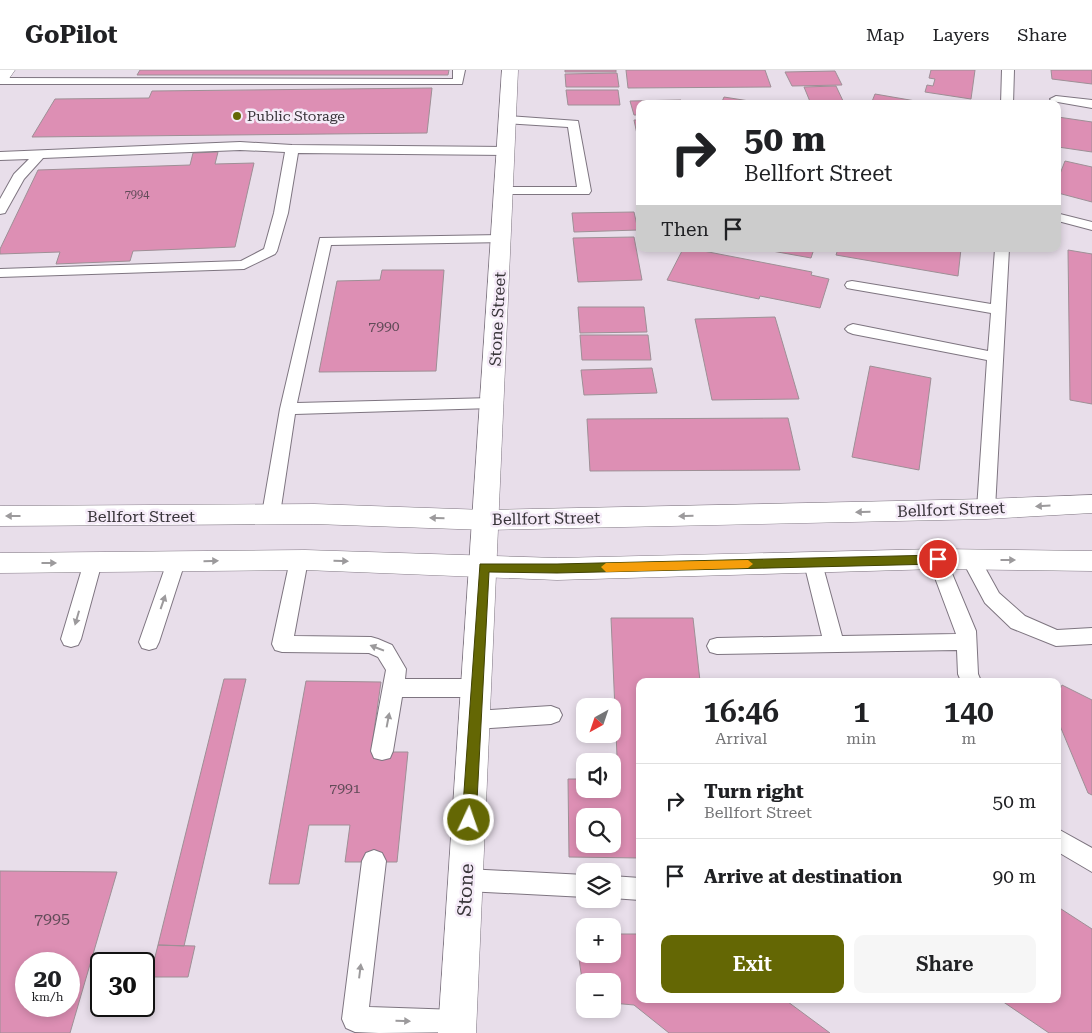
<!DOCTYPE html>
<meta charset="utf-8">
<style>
body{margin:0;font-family:"Roboto Serif",serif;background:#f6f6f6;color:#202124;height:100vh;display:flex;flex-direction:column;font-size:19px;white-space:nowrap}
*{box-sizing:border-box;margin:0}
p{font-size:16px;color:#757577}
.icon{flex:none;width:28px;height:28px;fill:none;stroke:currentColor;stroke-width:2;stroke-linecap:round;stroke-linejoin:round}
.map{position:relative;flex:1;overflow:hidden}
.drawer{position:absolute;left:636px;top:608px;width:425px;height:325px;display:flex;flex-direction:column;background:#fff;border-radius:10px;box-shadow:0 2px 8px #0003}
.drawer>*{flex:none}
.banner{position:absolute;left:636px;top:30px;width:425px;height:152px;border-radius:10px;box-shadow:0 2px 8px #0003;background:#fff;color:#202124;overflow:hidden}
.needle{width:32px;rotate:220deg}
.controls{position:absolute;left:576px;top:628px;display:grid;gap:10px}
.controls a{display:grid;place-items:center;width:45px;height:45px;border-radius:10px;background:#fff;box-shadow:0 2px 8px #0003;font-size:25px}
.speed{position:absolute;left:15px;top:882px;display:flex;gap:10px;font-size:25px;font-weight:700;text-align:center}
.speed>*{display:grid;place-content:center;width:65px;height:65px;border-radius:50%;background:#fff;box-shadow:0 2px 8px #0003;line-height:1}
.speed small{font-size:12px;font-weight:400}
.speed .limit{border:2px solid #111;border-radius:8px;background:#fff;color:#111}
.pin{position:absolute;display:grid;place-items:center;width:42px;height:42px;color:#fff;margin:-21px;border:2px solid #fff;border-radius:50%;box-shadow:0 1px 5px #0007}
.me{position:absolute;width:55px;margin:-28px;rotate:3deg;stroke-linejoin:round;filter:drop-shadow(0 0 4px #0008)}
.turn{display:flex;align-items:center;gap:18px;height:105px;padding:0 25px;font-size:22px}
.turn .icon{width:65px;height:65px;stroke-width:2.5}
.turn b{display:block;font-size:35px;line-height:42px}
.then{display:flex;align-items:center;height:48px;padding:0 25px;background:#0003;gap:10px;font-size:19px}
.eta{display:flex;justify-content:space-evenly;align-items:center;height:85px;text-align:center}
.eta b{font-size:30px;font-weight:600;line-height:35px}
.cta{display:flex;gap:10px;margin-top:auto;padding:10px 25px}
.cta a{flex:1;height:58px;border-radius:10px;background:#646704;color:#fff;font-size:20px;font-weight:600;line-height:58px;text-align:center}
.cta a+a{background:#f6f6f6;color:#202124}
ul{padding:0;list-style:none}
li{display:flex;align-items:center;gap:15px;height:75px;padding:0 25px;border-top:1px solid #e0e0e0}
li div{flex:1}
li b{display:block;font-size:19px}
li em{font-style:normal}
header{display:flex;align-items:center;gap:30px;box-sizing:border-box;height:70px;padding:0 25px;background:#fff;border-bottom:1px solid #e0e0e0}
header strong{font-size:24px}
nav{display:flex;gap:28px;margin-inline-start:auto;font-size:18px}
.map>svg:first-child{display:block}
</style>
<header>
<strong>GoPilot</strong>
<nav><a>Map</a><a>Layers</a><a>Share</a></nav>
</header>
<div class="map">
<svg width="1092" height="963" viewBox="0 0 1092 963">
<rect width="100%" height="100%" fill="#e8deea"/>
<path fill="#dd8fb4" stroke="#9e8f96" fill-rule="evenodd" d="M140,0H449L448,5H137Z
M565,0H616V2H565Z
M626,0H765L771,17L628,18Z
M931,0H975L971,29L925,22L927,15L933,16L935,9L929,8Z
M1051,0H1092V14L1052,9Z
M835,1L842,15L792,16L785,2Z
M617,3L619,17H566L565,4Z
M836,16L844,33L811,34L804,17Z
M432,18L427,63L32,67L55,29L149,28L152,21Z
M566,20H618L620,35H568Z
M875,24L933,34H871Z
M724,27L762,33L721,34Z
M681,30L682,34H640V45H634L630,31Z
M1058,47L1092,52V82L1058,77Z
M634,50H640V64H637Z
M218,82L215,94L254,93L235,177L133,181L130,191L56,194L60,182L0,184V179L38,100L190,95L193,83Z
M1065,91L1092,97V132L1058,123V109Z
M634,142L638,160L574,162L572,143Z
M634,167L642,210L578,212L573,168Z
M683,179H693L812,202L811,205L829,209L820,238L760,226L759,229L667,210Z
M761,179H814L811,188Z
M838,179H961L958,206L836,185Z
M1068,180L1092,184V334L1070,330Z
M382,200H444L436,301L319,302L337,211L380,210Z
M578,237H644L647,262L580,263Z
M775,247L799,329L712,330L695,249Z
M580,265H648L651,290H582Z
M870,296L931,308L919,400L852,387Z
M652,298L657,323L584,325L581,300Z
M788,348L800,400L590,401L587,349Z
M611,548H693L700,611H640V788L569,787L568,709H585V719H612V709H618ZM585,746H612V774H585Z
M224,609H246L184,876L158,875Z
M306,611L381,612L371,682H408L397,792H345L350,755H309L299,814H269Z
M1062,615L1092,630V725L1088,723L1058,651V623Z
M0,801L117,802L70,963H0ZM26,894H69V936H26Z
M1058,837L1092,859V963H1049L999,929H1058Z
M612,864H640V929H784L830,963H669L634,935L612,933V911H585V930L578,882L585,875V884H612Z
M158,875L195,876L188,907H150Z"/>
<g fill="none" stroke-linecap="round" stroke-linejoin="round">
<g stroke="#7e7580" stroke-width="2">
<path id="lane" d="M453,0H465L462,14H0V8L453,9Z
M1002,0H1014L1013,34H1001Z
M1056,26L1092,30V38L1052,31L1050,29Z
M508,46L578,51L591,121L589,124H499L497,121L504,117H577L568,57L504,53L502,50L504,47Z
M240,72L292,75L506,77L512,81L506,85L298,83L288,143L277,181L275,184L244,199L0,207V199L241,191L264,179L274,143L285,82L240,80L43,88L24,109L5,143L0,144V129L14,104L29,89L0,90V82Z
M1060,144L1092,152V160L1058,151V145Z
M501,165L506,166L508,169L506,172L331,175L297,333L492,328L498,329L500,333L498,337L492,338L295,344L280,444L277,449L271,451L265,449L262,444L280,339L320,168Z
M995,179H1009L995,439L992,444L986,445L980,444L977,439L987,290L853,264L848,262L845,259L848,256L853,254L988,281L991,243L852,219L847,218L845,215L847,212L852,211L991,234Z
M937,482L944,484L946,489L976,561L978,604L981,611H961L958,604L957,580L717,584L710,582L707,576L710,570L717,568L822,566L804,493L806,488L813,486L820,488L822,493L842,566L956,564L928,489L930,484Z
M299,483L306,485L308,490L294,566L371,567L378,569L392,575L406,599L405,609H477L484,612L487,618L484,624L477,627H402L393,681L390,688L382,690L374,688L371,681L386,600L378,587L369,583L282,582L275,580L272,574L290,490L292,485Z
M971,483L978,485L999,523L1025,546L1057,560L1092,558V574L1056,576L1011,558L985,533L962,490L964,485Z
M93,485L100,487L102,492L81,569L78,575L71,577L64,575L61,569L84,492L86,487Z
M176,485L183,487L185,492L159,572L156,578L149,580L142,578L139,572L167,492L169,487Z
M551,636L559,639L562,645L559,651L551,654L475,659L467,656L464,650L467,644L475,641Z
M1058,759L1092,778V802L1058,782Z
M374,780L382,783L386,791L369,937L458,940L467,944L471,953L467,962L379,963L355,962L346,958L342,949L362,791L366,783Z
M466,799L585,805V827L466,821L458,818L454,810L458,802Z
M612,806L640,808V830L612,828Z"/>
</g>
<g stroke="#7e7580" stroke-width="1">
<path id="street" d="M502,0H518L476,963H438Z"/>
</g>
<g stroke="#7e7580" stroke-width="1">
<path id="secondary" d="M0,0H15L6,13L0,14Z
M1092,425V443L986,449L486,460L314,454L0,456V436L314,434L486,440L986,429Z
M937,479L1092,481V501L937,499L557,510L305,500L0,503V483L305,480L557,488Z"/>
</g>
<use href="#lane" fill="#fff" fill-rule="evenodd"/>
<use href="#street" fill="#fff" fill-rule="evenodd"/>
<use href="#secondary" fill="#fff" fill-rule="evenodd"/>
</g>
<defs><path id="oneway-solid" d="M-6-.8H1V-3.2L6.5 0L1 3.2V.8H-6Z" transform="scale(1.25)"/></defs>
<g fill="#9c9a9c">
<use href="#oneway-solid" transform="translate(1043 436) rotate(177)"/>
<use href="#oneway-solid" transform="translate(863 442) rotate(179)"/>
<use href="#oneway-solid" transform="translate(13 446) rotate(-180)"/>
<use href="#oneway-solid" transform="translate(686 446) rotate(179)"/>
<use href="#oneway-solid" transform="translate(437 448) rotate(-178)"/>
<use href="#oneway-solid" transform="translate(1008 490)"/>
<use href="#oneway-solid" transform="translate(211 491) rotate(-1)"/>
<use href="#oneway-solid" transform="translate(341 491) rotate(2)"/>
<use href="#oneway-solid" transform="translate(49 493)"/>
<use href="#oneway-solid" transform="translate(163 532) rotate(-71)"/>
<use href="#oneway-solid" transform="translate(77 548) rotate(106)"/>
<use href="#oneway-solid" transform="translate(377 578) rotate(-159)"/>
<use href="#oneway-solid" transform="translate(388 650) rotate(-79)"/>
<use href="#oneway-solid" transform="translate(360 901) rotate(-83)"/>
<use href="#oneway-solid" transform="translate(403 951) rotate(2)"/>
</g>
<path fill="#646704" stroke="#414303" d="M938,485L943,489L938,494L557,503L489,502L476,750L474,754L469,756L464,754L462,750L480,494H557Z"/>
<path fill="#f59e0b" d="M748,490L753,494L748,498L606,502L601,497L606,493Z"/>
<circle fill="#646704" stroke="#f5ebf8" stroke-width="2" cx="237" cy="46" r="5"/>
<g text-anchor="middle" stroke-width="5" stroke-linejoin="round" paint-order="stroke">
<g font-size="11" fill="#614b58">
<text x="137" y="128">7994</text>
</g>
<g font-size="14" fill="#383439" stroke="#f5ebf8" text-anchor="start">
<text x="247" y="51">Public Storage</text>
</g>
<g font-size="14" fill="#614b58">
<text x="384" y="261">7990</text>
<text x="345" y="723">7991</text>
</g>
<g font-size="16" fill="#383439" stroke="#f5ebf8">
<text transform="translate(497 249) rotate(-87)" y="6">Stone Street</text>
<text transform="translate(951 439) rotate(-2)" y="6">Bellfort Street</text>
<text x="141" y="452">Bellfort Street</text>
<text transform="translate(546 448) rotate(-1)" y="6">Bellfort Street</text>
</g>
<g font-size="16" fill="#614b58">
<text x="52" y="854">7995</text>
</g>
<g font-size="19" fill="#383439" stroke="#f5ebf8">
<text transform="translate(465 820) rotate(-87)" y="7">Stone</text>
</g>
</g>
</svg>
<div class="controls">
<a><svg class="needle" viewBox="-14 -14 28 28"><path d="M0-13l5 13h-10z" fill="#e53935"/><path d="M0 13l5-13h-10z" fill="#757577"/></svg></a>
<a><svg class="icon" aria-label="sound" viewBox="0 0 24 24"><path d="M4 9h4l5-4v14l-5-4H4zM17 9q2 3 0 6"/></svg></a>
<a><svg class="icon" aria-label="search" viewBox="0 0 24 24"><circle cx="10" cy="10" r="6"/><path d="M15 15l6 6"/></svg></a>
<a><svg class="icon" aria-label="layers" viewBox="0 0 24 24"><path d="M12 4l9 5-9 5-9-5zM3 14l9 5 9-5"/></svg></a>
<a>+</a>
<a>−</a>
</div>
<div class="speed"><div>20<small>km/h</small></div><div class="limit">30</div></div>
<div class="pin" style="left:938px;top:489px;background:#d93025"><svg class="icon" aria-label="arrive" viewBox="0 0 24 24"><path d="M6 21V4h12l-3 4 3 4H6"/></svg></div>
<svg class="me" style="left:469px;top:750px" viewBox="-20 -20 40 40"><circle r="17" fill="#646704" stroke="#fff" stroke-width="3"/><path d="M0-11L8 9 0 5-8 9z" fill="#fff"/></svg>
<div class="banner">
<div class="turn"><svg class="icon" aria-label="right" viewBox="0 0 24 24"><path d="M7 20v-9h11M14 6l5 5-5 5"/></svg><div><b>50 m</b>Bellfort Street</div></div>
<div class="then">Then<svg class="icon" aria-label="arrive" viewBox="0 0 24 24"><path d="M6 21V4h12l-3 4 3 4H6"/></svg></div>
</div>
<section class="drawer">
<div class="eta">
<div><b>16:46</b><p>Arrival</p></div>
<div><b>1</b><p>min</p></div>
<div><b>140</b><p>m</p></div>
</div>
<ul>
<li><svg class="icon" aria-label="right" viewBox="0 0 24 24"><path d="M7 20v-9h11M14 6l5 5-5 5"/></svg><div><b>Turn right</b><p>Bellfort Street</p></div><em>50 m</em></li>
<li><svg class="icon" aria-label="arrive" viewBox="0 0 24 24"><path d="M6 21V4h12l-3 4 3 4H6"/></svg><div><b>Arrive at destination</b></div><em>90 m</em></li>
</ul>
<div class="cta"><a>Exit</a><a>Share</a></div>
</section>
</div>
